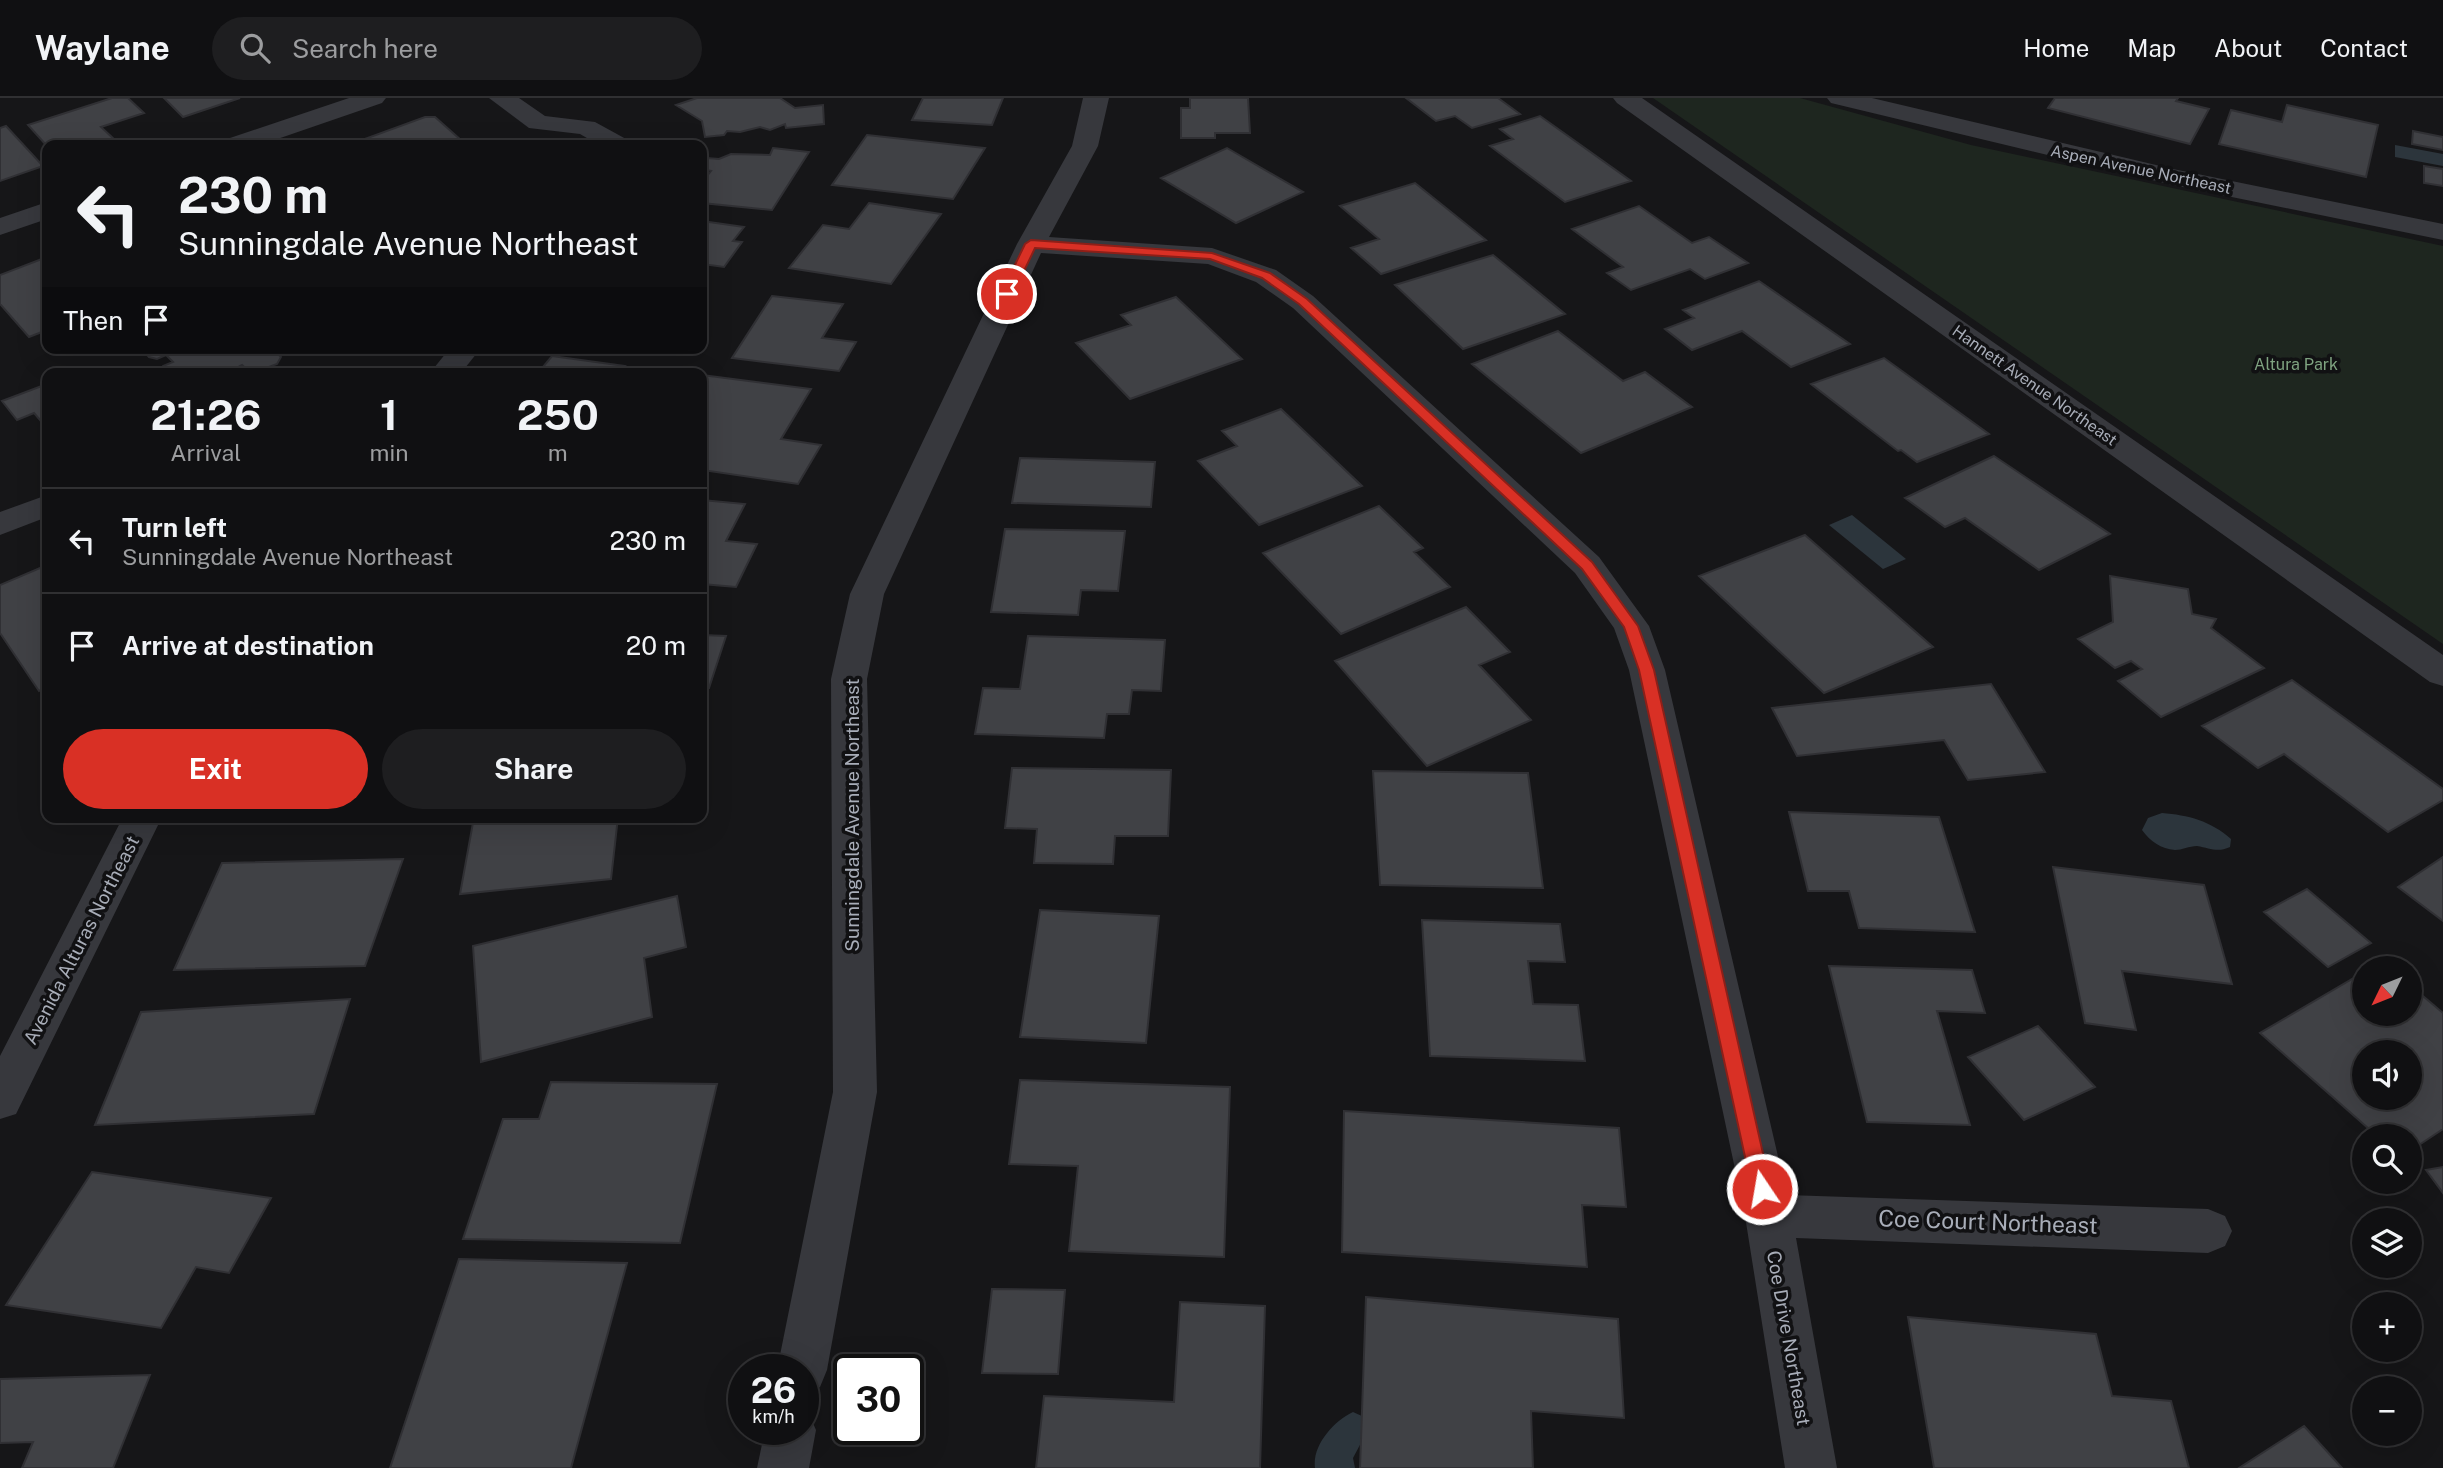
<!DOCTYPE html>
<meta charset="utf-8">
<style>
body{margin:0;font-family:"Public Sans",sans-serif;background:#1e1e20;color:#f1f3f6;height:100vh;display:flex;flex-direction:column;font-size:26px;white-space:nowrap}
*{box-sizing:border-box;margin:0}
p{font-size:23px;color:#9c9d9f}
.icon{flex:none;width:38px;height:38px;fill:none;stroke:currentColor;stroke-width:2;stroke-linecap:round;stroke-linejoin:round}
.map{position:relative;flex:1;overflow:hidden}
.drawer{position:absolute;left:42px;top:270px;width:665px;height:455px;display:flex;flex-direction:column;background:#101012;border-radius:14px;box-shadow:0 7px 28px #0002,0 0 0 2px #303032}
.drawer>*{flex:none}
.top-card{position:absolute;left:42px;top:42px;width:665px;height:214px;border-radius:14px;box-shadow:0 7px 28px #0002,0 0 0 2px #303032;background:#101012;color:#f1f3f6;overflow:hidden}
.needle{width:46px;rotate:227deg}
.tools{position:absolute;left:2352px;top:858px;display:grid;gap:14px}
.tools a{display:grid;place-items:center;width:70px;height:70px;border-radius:50%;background:#101012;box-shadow:0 7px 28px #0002,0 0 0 2px #303032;font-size:35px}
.speed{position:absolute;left:728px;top:1256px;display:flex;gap:14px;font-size:35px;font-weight:700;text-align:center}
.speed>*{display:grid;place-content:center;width:91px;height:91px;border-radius:50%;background:#101012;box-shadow:0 7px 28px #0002,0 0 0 2px #303032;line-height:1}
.speed small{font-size:18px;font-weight:400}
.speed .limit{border:4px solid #111;border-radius:10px;background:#fff;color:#111}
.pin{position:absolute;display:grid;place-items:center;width:60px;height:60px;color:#fff;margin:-30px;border:4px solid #fff;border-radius:50%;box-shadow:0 2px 7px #0007}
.me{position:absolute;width:77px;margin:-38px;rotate:348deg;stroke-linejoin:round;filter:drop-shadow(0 0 5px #0008)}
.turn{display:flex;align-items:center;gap:24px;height:147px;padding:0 21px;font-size:32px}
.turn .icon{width:91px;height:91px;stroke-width:2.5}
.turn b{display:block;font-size:49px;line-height:60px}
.then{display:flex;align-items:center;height:66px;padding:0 21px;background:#0003;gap:14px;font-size:26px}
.eta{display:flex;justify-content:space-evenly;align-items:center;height:119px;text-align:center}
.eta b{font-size:42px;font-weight:700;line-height:49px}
.cta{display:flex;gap:14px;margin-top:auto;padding:14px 21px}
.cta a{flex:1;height:80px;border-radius:42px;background:#d93025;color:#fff;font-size:28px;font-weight:700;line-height:80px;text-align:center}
.cta a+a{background:#1e1e20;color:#f1f3f6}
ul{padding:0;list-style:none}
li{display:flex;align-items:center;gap:21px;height:105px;padding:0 21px;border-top:2px solid #303032}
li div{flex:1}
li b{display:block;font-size:26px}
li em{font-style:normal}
header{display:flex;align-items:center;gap:42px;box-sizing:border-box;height:98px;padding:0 35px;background:#101012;border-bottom:2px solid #303032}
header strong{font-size:33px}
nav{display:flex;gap:38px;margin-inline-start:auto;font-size:24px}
.search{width:490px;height:63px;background:#1e1e20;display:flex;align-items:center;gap:18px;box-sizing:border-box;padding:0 24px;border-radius:38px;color:#9c9d9f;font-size:26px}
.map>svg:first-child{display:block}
</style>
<header>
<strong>Waylane</strong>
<div class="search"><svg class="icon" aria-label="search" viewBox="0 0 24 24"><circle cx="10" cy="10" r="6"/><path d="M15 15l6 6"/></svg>Search here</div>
<nav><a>Home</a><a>Map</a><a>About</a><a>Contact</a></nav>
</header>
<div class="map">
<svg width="2443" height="1370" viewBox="0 0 2443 1370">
<rect width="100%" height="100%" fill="#161618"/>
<path fill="#1e261f" d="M1653,0H1800L1971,47L2443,148V546Z"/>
<path fill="#2c353c" d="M2395,47L2443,56V68L2395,59Z
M1852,417L1906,461L1883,471L1829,427Z
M2162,715C2188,717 2211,723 2231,741L2230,749C2217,755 2210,750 2197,748C2189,748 2182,752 2175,752C2161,751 2150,743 2142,732L2148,720Z
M1353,1314L1364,1319L1362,1343L1353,1360L1355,1370H1315C1312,1347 1334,1323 1353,1314Z"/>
<path fill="#404145" stroke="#303034" stroke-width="2" fill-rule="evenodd" d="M112,0H128L144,15L101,29L117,44L109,47L47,48L28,27Z
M164,0H240L183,19Z
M697,0H780L795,10L823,7L824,26L786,30L785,26L770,32L760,29L740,34L727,33L724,37L705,39L702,23L676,7Z
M923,0H1003L992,27L912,22Z
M1190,0H1248L1250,35H1215V40H1181V10H1190Z
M1406,0H1498L1520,16L1472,30L1455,18L1436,23Z
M2055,0H2178L2176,3L2209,11L2190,46L2048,10Z
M2287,7L2378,27L2366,79L2219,46L2231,12L2282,24Z
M1540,18L1631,83L1565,104L1490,48L1513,41L1500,31Z
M425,19H435L462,43L470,42L486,47H369L362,42Z
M6,28L43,68L0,83V30Z
M2413,33L2443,39V52L2412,46Z
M867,37L985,50L953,101L832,87Z
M773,50L809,54L772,112L702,105V78H707L711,73L702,71V65L707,60L719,61L731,56L770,57Z
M1227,50L1303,94L1236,125L1161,80Z
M2424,68L2443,71V88L2424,85Z
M1415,85L1486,142L1381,176L1351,150L1379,141L1340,108Z
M869,105L941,116L891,186L789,170L823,127L849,131Z
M1639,108L1692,145L1709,139L1748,165L1705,181L1690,171L1631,192L1607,175L1623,169L1572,131Z
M702,123L744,129L733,143L742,144L724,169L702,166Z
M1493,157L1565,216L1463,251L1395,187Z
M47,159V232L29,239L0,206V177Z
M1759,183L1850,246L1791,269L1742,233L1692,252L1665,231L1694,220L1683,212Z
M772,198L843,206L822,240L856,244L839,273L732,260Z
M1176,199L1242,261L1130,301L1076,245L1131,227L1121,217Z
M1558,233L1623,283L1645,274L1692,309L1581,355L1472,266Z
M145,250H272L281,259L277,266L258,273L248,272L242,267L227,275H165L161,271L163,268L173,264L166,257L157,261L149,259L143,252Z
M552,258L625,268L620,275H538Z
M1884,260L1989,336L1917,364L1901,352L1898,353L1811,286Z
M702,277L811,291L781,341L821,347L798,386L702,372Z
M47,286V330L34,315L17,322L2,303Z
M1281,311L1362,388L1259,427L1198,363L1237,348L1222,333Z
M1994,358L2110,436L2039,472L1965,420L1945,429L1905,400Z
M1020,360L1155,364L1151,409L1012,405Z
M702,402L745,406L726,443L757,446L736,489L702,486Z
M1379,408L1423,450L1414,454L1450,489L1341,536L1263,455Z
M1005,431L1125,433L1118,493L1081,492L1078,517L991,514Z
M1805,437L1933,549L1824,595L1699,478Z
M47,467V589L39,593L0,535V487Z
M2110,478L2188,491L2192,516L2216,521L2211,530L2264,570L2161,619L2118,583L2142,571L2131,563L2115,570L2078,541L2113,524Z
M1466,509L1510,554L1479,567L1531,622L1427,668L1335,563Z
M702,537L726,538L709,590H702Z
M1028,538L1165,542L1161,593L1132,592L1129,616H1107L1104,640L975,636L983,590L1020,591Z
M2292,582L2443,691V702L2388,734L2284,656L2258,670L2202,628Z
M1991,586L2045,674L1968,682L1944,642L1797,658L1772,610Z
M1012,670L1171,672L1168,738H1115L1113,766L1034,765L1037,731L1005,730Z
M1373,673L1528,675L1543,790L1380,787Z
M1789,714L1939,719L1975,834L1859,830L1849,793H1808Z
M249,719H339L247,724Z
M474,719H618L611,781L460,796Z
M2443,759V823L2398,789Z
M403,761L365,868L174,872L222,765Z
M2053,769L2204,787L2232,886L2122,873L2136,932L2085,925Z
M2307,791L2371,845L2328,869L2264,814Z
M677,798L686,849L644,860L652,919L481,964L473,848Z
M1040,812L1159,818L1146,945L1020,939Z
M1422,822L1560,826L1565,864L1528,863L1533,906L1578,907L1585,963L1430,958Z
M1829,868L1972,872L1985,915L1937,913L1970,1027L1867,1024Z
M2364,874V915H2410V887L2443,915V1031L2410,1053V1038H2377L2260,935ZM2364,954H2410V999H2364Z
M350,901L314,1016L95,1027L141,914Z
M2038,928L2095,989L2024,1022L1968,959Z
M1020,982L1230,989L1224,1159L1069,1153L1078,1068L1009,1066Z
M551,984L717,986L680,1145L463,1141L503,1021H539Z
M1344,1013L1619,1030L1626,1109L1582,1107L1587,1169L1342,1154Z
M2443,1069V1095L2426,1072Z
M92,1074L271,1100L229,1175L196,1169L161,1230L6,1207Z
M459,1161L627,1165L571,1370H390Z
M992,1191L1065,1192L1058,1276L982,1275Z
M1366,1199L1618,1221L1624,1320L1531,1313L1533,1370H1360Z
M1180,1204L1265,1208L1260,1370H1036L1044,1298L1174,1304Z
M1908,1219L2096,1236L2112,1298L2171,1303L2189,1370H1934Z
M150,1277L113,1370H22L33,1344L0,1345V1281Z
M2304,1328L2342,1370H2239Z"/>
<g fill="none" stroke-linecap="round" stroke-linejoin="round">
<path fill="#37383d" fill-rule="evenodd" d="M489,0H519L545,18L595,24L626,41L630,47H599L580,36L529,30Z
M1083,0H1109L1098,48L1049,139L1212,150L1276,172L1313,198L1599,459L1649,528L1665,572L1787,1097L2208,1111L2225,1118L2232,1133L2225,1148L2208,1155L1796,1140L1837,1370H1785L1745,1118L1629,572L1614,530L1575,475L1293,210L1256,184L1208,166L1041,155L884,496L867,581L877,994L827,1272L820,1289L803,1296V1272H777L833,994L831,581L850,496L1017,146L1072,48Z
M1613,0H1642L2443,557V588L2430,584L1617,5Z
M1827,0H1872L2173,71L2443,126V142L2173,87L1831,5Z
M450,250H481L461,275H430Z
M47,397V419L0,437V414Z
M123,719H162L16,1016L0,1021V958Z
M803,1312L808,1314L816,1332L809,1370H757L765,1332H803Z"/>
<path fill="#37383d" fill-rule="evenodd" d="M349,0H386L382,5L260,47H223L227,41Z
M47,104V121L0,137V120Z"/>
</g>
<path fill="#d93025" stroke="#8d1f18" stroke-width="2" d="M1031,142L1212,155L1270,175L1307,201L1592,464L1638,528L1654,572L1771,1091L1769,1097L1762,1099L1755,1097L1752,1091L1639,572L1624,529L1582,471L1299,206L1262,180L1210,161L1035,150L1013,196L1003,198L1001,196L1025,146Z"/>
<g text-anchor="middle" stroke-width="7" stroke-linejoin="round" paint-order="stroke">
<g font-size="16" fill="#a8adb8" stroke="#111113">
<text transform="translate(2141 71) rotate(12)" y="6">Aspen Avenue Northeast</text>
<text transform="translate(2035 287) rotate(35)" y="6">Hannett Avenue Northeast</text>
</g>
<g font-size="16" fill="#7fa381" stroke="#111113">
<text x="2296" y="272">Altura Park</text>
</g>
<g font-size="19" fill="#a8adb8" stroke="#111113">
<text transform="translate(852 717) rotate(-90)" y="7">Sunningdale Avenue Northeast</text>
<text transform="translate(81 842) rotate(-63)" y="7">Avenida Alturas Northeast</text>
<text transform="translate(1789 1240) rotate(80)" y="7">Coe Drive Northeast</text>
</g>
<g font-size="23" fill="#a8adb8" stroke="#111113">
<text transform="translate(1988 1124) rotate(2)" y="8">Coe Court Northeast</text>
</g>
</g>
</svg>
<div class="tools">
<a><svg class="needle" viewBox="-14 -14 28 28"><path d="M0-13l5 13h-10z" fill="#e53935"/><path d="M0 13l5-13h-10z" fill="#9c9d9f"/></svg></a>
<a><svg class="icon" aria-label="sound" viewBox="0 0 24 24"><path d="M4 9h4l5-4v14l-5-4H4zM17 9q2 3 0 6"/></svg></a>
<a><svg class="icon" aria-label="search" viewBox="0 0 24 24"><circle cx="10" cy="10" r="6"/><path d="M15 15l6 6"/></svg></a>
<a><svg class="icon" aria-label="layers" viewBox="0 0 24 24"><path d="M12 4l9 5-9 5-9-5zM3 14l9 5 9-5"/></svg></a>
<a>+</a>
<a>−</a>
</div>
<div class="speed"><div>26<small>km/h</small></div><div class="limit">30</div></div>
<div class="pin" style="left:1007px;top:196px;background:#d93025"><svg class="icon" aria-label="arrive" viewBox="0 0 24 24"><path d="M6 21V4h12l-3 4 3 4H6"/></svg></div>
<svg class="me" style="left:1762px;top:1091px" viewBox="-20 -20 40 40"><circle r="17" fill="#d93025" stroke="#fff" stroke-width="3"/><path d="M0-11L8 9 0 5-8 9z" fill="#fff"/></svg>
<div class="top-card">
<div class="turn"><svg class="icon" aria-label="left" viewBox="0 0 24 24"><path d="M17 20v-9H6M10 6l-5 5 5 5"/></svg><div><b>230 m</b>Sunningdale Avenue Northeast</div></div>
<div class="then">Then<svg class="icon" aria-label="arrive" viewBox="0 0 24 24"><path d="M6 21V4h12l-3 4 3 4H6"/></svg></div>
</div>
<section class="drawer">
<div class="eta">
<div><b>21:26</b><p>Arrival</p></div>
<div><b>1</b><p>min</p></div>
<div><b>250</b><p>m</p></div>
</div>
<ul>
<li><svg class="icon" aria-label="left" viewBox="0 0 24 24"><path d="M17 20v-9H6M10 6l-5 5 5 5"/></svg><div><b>Turn left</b><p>Sunningdale Avenue Northeast</p></div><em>230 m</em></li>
<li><svg class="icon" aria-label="arrive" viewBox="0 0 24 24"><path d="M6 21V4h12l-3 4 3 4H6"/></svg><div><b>Arrive at destination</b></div><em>20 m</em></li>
</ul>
<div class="cta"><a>Exit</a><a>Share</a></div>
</section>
</div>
